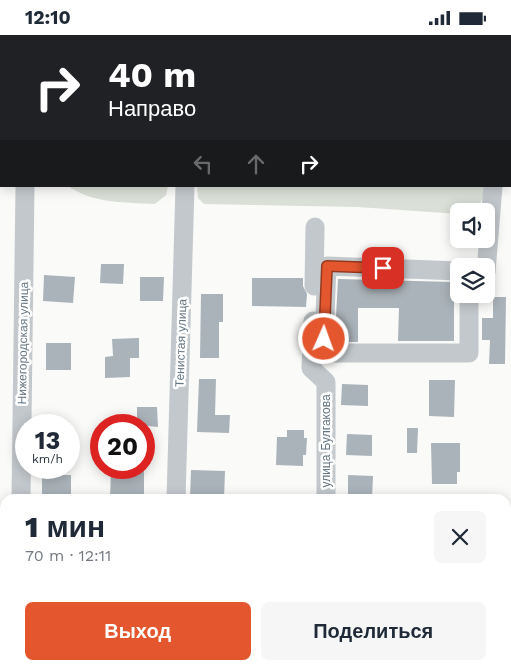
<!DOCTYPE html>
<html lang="ru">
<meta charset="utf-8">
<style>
body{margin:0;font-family:"Work Sans",sans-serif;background:#f6f6f7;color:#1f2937;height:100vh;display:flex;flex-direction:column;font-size:19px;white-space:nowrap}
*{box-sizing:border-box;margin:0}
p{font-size:16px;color:#747a83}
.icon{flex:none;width:28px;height:28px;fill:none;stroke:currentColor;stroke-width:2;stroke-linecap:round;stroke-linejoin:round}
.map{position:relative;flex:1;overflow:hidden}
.sheet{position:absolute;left:0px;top:459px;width:511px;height:176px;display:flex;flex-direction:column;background:#fff;border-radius:15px 15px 0 0;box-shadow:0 2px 12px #0003}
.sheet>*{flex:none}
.guide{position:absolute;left:0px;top:0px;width:511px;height:152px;box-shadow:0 2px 12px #0003;background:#202124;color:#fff;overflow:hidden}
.tools{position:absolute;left:450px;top:168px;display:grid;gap:10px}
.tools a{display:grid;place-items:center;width:45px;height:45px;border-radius:8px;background:#fff;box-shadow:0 2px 12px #0003;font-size:25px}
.speed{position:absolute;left:15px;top:379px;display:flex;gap:10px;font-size:25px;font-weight:700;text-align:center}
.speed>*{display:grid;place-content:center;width:65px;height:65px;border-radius:50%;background:#fff;box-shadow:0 2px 12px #0003;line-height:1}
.speed small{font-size:12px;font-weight:400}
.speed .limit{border:8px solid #d22;background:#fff;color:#111}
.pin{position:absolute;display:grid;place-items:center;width:42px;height:42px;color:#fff;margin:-21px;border-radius:10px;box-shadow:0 2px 8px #0006}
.me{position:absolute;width:55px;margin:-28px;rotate:2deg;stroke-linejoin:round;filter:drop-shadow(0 0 4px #0008)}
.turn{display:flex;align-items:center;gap:18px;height:105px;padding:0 25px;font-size:22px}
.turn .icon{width:65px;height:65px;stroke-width:2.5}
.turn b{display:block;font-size:35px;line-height:42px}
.lanes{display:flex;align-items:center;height:48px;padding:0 25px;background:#0003;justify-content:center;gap:25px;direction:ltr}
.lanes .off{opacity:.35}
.round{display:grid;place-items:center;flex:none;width:52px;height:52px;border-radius:8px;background:#f6f6f7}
.head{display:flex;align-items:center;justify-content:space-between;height:85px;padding:0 25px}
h1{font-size:30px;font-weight:800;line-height:38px}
.primary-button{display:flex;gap:10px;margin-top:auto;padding:10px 25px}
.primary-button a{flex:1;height:58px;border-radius:8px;background:#e4572e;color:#fff;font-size:20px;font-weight:800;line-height:58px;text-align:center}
.primary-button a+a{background:#f6f6f7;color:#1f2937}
.status{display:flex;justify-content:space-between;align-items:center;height:35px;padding:0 25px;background:#fff;direction:ltr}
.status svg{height:14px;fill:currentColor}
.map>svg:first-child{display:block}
</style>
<div class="status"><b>12:10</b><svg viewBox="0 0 49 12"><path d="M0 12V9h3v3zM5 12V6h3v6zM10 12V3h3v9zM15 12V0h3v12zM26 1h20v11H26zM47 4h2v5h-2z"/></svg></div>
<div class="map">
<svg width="511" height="634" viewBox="0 0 511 634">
<rect width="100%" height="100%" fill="#fafaf8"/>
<path fill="#dadfd7" d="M68,151H168L166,160L155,169C125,167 94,169 68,151Z
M197,151H484L486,155L477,176H459V179L358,172L204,169L198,163Z"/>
<path fill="#aab3b9" d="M101,229H124L123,249L100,248Z
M44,240L75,242L73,268L43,266Z
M140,242H164L163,266H140Z
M252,243H303V251L307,259L306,272L252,271Z
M338,244L454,247V306H398L399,273H358V307H340L335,300Z
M201,259H223V287H219V323H200Z
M493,262H506L505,329H489L490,305H482V283H493Z
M139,303V323H130V342L105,343V322L113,321L112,304Z
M46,308H71V335H46Z
M199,344H216L215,380H230L229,398L197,397Z
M429,345H455L454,382L429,381Z
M342,349L368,350V371L341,370Z
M137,372H157L158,392L137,390Z
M407,393H418L417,418H407Z
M287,395H304V403H307L306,420H303V431L276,430L277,402H287Z
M347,399L372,400V421L346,420Z
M431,408H460V437H457V449H432Z
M111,435H144V464H110Z
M191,435L225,436L224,464H190Z
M42,440H71V463L42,462Z
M348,440L373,441L372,464H348Z"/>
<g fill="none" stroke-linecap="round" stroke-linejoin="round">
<g stroke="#b5babe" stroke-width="24">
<path id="major" d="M0,86L1,87
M510,119H511"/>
</g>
<path stroke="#c3c8cc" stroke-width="19" d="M459,236L327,231L324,304L335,318H469V259
M486,237L493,151
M314,251L315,192
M313,286L311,333L326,347V464
M21,464L25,151
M176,464L185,151
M18,634V630
M171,634V630
M326,634V630"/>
<use href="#major" stroke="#fff" stroke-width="22"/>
</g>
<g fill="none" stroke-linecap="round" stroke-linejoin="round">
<g stroke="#94391e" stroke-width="12">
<path id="route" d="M324,304L327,231L383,233"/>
</g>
<use href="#route" stroke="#e4572e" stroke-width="9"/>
</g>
<g text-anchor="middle" stroke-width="5" stroke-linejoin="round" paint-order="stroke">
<g font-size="12" fill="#657683" stroke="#fff">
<text transform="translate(23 308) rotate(-89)" y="4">Нижегородская улица</text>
<text transform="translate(181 308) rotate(-88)" y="4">Тенистая улица</text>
<text transform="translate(326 406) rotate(-90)" y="4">улица Булгакова</text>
</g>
</g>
</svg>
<div class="tools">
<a><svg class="icon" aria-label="sound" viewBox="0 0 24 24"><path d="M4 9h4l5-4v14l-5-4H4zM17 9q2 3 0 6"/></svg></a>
<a><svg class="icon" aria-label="layers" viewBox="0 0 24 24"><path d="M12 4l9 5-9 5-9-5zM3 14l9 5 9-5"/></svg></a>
</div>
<div class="speed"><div>13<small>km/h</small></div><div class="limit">20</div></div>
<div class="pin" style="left:383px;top:233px;background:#d93025"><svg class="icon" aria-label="arrive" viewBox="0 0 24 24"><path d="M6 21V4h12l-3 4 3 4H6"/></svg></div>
<svg class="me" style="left:324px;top:304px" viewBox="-20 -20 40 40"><circle r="17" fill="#e4572e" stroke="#fff" stroke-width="3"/><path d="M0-11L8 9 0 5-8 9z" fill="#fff"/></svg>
<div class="guide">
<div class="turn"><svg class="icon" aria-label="right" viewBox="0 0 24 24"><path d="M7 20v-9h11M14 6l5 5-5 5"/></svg><div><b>40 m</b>Направо</div></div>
<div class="lanes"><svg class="icon off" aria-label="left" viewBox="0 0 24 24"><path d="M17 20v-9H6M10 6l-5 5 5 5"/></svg><svg class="icon off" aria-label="ahead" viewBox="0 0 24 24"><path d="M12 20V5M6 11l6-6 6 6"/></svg><svg class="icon" aria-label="right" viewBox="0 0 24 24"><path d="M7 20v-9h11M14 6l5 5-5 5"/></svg></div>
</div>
<section class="sheet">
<div class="head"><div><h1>1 мин</h1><p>70 m · 12:11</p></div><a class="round"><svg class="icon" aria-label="close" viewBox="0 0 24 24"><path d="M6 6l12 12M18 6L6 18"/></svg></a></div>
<div class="primary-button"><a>Выход</a><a>Поделиться</a></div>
</section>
</div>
